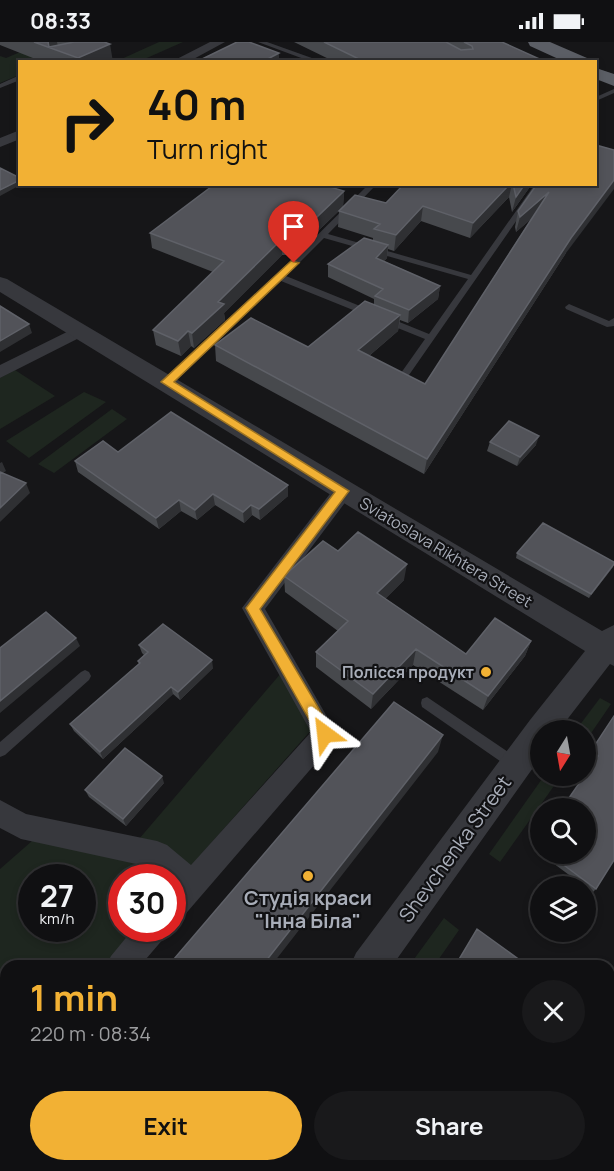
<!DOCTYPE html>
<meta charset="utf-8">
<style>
body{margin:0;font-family:Manrope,sans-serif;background:#19191b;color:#f1f3f6;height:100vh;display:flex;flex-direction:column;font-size:22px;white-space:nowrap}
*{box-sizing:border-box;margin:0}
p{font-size:20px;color:#9c9d9f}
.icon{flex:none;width:33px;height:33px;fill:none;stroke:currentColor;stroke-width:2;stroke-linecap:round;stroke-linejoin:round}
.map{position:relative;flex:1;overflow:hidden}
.sheet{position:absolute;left:0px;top:918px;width:615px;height:212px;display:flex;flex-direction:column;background:#101012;border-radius:18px 18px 0 0;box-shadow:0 3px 9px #0003,0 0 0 2px #303032}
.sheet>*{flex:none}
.guide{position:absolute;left:18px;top:18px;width:579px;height:126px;border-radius:0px;box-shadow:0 3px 9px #0003,0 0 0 2px #303032;background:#f2b134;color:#111;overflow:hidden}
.needle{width:39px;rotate:191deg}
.tools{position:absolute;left:530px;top:678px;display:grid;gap:12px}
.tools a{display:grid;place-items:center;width:66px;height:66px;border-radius:50%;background:#101012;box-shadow:0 3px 9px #0003,0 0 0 2px #303032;font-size:30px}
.speed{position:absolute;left:18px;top:822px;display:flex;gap:12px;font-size:30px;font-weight:700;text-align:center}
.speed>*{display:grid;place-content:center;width:78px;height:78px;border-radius:50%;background:#101012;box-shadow:0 3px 9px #0003,0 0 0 2px #303032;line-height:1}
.speed small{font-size:15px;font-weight:400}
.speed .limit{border:9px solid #d22;background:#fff;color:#111}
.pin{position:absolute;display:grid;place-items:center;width:51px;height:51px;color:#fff;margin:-62px -26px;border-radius:50% 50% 50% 0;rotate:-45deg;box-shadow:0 0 6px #0007}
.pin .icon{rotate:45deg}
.me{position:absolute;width:66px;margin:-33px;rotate:330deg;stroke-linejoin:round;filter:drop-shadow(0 0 4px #0008)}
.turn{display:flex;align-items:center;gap:21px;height:126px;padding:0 30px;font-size:27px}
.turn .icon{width:78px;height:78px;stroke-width:2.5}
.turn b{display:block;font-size:42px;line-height:51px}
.round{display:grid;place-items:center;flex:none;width:63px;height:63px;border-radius:32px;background:#19191b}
.head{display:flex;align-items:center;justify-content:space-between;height:102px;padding:0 30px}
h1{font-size:36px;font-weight:700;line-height:45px;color:#f2b134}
.cta{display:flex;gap:12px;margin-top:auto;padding:12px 30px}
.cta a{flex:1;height:69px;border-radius:36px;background:#f2b134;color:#111;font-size:24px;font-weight:700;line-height:69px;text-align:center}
.cta a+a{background:#19191b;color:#f1f3f6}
.status{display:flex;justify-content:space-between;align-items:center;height:42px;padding:0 30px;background:#101012;direction:ltr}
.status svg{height:16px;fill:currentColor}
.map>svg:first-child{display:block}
</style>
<div class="status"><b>08:33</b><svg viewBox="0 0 49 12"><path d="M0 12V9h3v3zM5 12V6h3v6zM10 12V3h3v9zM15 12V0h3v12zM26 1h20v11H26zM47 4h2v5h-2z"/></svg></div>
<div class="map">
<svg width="614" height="1129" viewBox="0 0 614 1129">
<rect width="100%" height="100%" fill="#161618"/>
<path fill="#1e261f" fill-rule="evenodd" d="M159,0H183L140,19H117Z
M30,6L51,19L20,20L19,33L0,41V14L6,16Z
M15,328L55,354L0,387V336Z
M84,350L106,360L29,416L6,399Z
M112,367L127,377L54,431L38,422Z
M282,630L313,686L189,826L139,797Z
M600,656L611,662L585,700V688H576Z
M544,734H561L500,820L489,812Z
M32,799L148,820L170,835L122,836V886L139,887L106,924H6V951L0,944V827ZM32,836H82V886H32Z
M444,876L459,888L434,924H409Z"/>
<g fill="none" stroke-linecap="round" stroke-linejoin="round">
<path fill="#37383d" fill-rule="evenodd" d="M258,0H267L323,20H312Z
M20,33V38L0,46V42Z
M614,47V51L596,59V55Z
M369,142H377L328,192L471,233L535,142H542L409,333L406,334L401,331L425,297L281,239L169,342H163V338L277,233ZM324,196L468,237L429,292L286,234Z
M569,262L609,279L614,276V284L607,285L566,267L565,265Z
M85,628L89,630L91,634L89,638L5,713L0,715V700L81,630Z
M427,655L520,718L522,722L520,726L515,728L510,726L422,665L421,661L422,657Z"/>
<path fill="#37383d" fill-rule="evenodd" d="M210,0H225L188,20H171Z
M20,88V97L0,105V96Z
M79,284L85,285L88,289L85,293L0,336V323Z
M343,442L350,444L353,449L350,454L265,567L337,692L334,700L182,876L172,880V836H163L150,825L21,797L0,786V758L26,772L157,799L167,803L191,823L311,690L242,566L336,444Z
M134,886H168L164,896L140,924H106L111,914Z
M6,1037V1069L0,1071V1039Z"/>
<path fill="#37383d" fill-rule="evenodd" d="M0,235L7,237L602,589L614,583V624L610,622L559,688H540V716L392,924H350L356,911L530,678L585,609L0,250Z
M199,1124H243L241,1129H197Z"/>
<path fill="#5b5e65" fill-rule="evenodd" d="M528,0H550L587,16L589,20H565L530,4Z
M596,26L614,32V44L596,37Z"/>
</g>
<path fill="#47494d" d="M0,0H104L113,20H43L0,3Z
M294,0H502L546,20H335Z
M404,142H532L512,170L509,155L470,196L421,179L394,209L388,207L387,216L384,219L440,244L438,257L408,281L400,278L398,289L369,314L425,342L531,177L516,190L515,185L518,169L537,142L566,211L424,432L216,319L215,303L308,305L374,263V257L328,235V222L373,199V196L338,185L339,169L386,161Z
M344,149L343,165L293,213H282L224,271L225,278L194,306L191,304L181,314L156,303L153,288L213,230L152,206L150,191Z
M490,400L536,403L517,424L487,409Z
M118,410L288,454L260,478L252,473L244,481L215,463L197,478L181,469L159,487L78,430L75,419Z
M338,509L404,538L385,557L466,612L531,599L525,614L483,668L413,623L371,667L316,625V610L338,589L285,550L284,534Z
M517,511L613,525L589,556L516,516Z
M139,603L213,626L180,658L173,652L103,717L74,689L70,682L139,622L138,619L144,613L142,611Z
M614,674L596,847L592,851L585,844H584L534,807L540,798V812H585L595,720L587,715Z
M164,741L126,784L89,755L85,748Z
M614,944V986L609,982V954Z"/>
<path fill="#2f3033" d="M48,0H57L59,9L49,5Z
M110,2L113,20H78V16Z
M279,11V18L277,20H262Z
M20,138V142H22L0,154V148Z
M614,138V147L566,211L424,432L427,417L571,196Z
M510,142H512L509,155L470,196L473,181Z
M525,142H532L512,170L516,155Z
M344,149L343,165L293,213V198Z
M549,150L545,165L516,190L520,175Z
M423,164L421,179L394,209L396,193Z
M282,197V213L224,271L225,278L194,306L192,291L218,260Z
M388,203L387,216L375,229L376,216Z
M440,244L438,257L408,281L409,268Z
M400,273L398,289L357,324L358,308Z
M29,282L32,291L0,310V299Z
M188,289L191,304L181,314L178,299Z
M539,394L536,403L517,424L520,415Z
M2,420L6,429L0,433V421Z
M26,441L30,451L0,480V466Z
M288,443V454L260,478L259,467Z
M213,452L215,463L197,478L195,468Z
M179,458L181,469L159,487L156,476Z
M251,463L252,473L244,481L243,470Z
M407,522L404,538L375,567L377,551Z
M614,522L613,525L589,556L591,552Z
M76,596L80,604L0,671V659Z
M531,599L525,614L483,668L488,654Z
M416,607L413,623L371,667L373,652Z
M212,618L213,626L180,658L178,650Z
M171,645L173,652L103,717L100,710Z
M443,693L438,710L271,924H262Z
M162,734L164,741L126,784L123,777Z
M105,1124H115L111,1129H101Z"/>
<path fill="#525359" stroke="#5f6168" stroke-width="1.5" d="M34,0H49H48L49,5L74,0H104L110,2L78,16Z
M237,0H249L279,11L262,20H196Z
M324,0H446L461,8L473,7L472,4L464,0H502L546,20H365Z
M596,103L614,108V138L571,196L427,417L215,303L251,276L308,305L365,259L400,273L358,308L425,342L549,150L520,175L518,169L537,142H596Z
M0,126L20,136V138L0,148Z
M215,142H320L344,149L293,198L282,197L218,260L224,262L192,291L188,289L178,299L153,288L224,219L150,191Z
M404,142H510L473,181L423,164L396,193L374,187L380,182L339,169L355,153L386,161Z
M513,142H525L516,155Z
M364,196L388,203L376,216L440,244L409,268L375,254L383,247L328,222Z
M0,264L29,282L0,299Z
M171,370L288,443L259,467L251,463L243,470L213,452L195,468L179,458L156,476L75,419L103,399L118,410Z
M509,379L539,394L520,415L490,400Z
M0,430L26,441L0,466Z
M543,481L614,520V522L591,552L517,511Z
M358,490L407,522L377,551L466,612L495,576L531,599L488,654L416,607L373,652L316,610L348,579L284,534L323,499L338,509Z
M46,570L76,596L0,659V606Z
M163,582L212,618L178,650L171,645L100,710L70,682L140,621L138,619L148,610L139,603Z
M394,660L443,693L262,924H168Z
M614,674V818L596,847L549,812H585V766H562L598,714L591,709Z
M125,706L162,734L123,777L85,748Z
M477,887L528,924H455Z
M614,952V978L609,975V962Z
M6,1113V1124H105L101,1129H0V1120Z
M322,1124H434L440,1129H318Z"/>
<path fill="#f2b134" stroke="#9d7322" stroke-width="1.5" d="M291,219L299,221L174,340L349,449L260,567L331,687L333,692L331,697L325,699L320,697L246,566L335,450L161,340Z"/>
<g fill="#f2b134" stroke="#111113" stroke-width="2">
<circle cx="486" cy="630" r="6"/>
<circle cx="308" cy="834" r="6"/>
</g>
<g text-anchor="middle" stroke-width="4.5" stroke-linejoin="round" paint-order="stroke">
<g font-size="16" fill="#a8adb8" stroke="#111113">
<text transform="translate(446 510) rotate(31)" y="6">Sviatoslava Rikhtera Street</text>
</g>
<g font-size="16" font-weight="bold" fill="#a8adb8" stroke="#111113" text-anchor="end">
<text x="474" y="636">Полісся продукт</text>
</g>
<g font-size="20" fill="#a8adb8" stroke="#111113">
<text transform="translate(455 807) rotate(-54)" y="7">Shevchenka Street</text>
</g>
<g font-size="20" font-weight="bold" fill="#a8adb8" stroke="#111113">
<text x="308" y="863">Студія краси<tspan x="308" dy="23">"Інна Біла"</tspan></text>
</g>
</g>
</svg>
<div class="tools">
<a><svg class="needle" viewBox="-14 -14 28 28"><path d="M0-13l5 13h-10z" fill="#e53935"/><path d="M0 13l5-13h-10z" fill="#9c9d9f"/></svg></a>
<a><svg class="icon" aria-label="search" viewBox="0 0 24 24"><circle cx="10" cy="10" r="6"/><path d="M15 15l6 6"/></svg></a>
<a><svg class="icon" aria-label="layers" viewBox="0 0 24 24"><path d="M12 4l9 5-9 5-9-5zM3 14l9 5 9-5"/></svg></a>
</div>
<div class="speed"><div>27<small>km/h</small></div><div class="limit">30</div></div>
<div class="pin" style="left:294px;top:221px;background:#d93025"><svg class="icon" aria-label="arrive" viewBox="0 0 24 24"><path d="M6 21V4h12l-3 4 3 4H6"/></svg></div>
<svg class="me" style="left:325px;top:692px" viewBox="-20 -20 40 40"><path d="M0-17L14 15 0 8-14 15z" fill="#f2b134" stroke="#fff" stroke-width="4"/></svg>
<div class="guide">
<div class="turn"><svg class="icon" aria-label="right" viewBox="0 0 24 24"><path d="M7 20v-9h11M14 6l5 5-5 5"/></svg><div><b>40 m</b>Turn right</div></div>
</div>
<section class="sheet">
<div class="head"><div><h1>1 min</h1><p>220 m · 08:34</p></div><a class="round"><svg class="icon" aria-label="close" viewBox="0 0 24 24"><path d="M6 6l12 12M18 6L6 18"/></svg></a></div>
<div class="cta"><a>Exit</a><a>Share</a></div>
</section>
</div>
